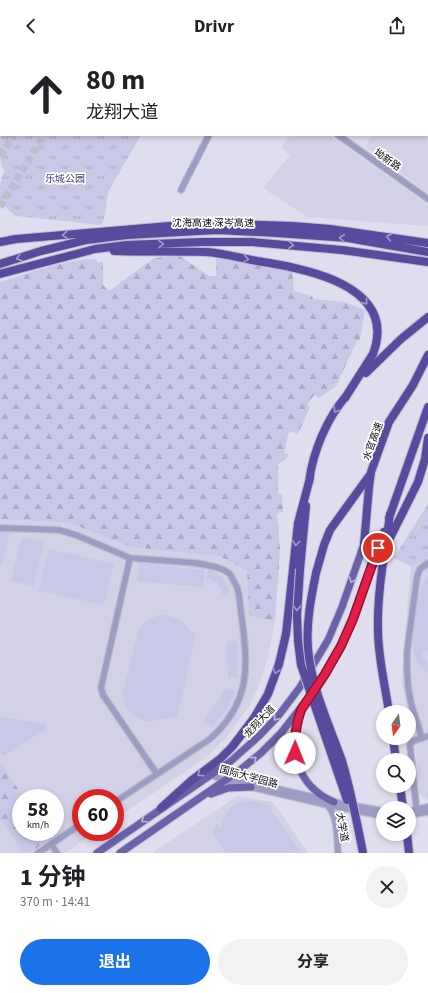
<!DOCTYPE html>
<html lang="zh">
<meta charset="utf-8">
<style>
body{margin:0;font-family:"Source Sans 3","Noto Sans SC",sans-serif;background:#f2f2f2;color:#202124;height:100vh;display:flex;flex-direction:column;font-size:15px;white-space:nowrap}
*{box-sizing:border-box;margin:0}
p{font-size:13px;color:#757577}
.icon{flex:none;width:22px;height:22px;fill:none;stroke:currentColor;stroke-width:2;stroke-linecap:round;stroke-linejoin:round}
.map{position:relative;height:801px;overflow:hidden}
.panel{display:flex;flex-direction:column;background:#fff;flex:1}
.panel>*{flex:none}
.banner{position:absolute;left:0px;top:0px;width:428px;height:84px;box-shadow:0 2px 6px #0003;background:#fff;color:#202124;overflow:hidden}
.needle{width:26px;rotate:194deg}
.fabs{position:absolute;left:376px;top:653px;display:grid;gap:8px}
.fabs a{display:grid;place-items:center;width:40px;height:40px;border-radius:50%;background:#fff;box-shadow:0 2px 6px #0003;font-size:20px}
.speed{position:absolute;left:12px;top:737px;display:flex;gap:8px;font-size:20px;font-weight:700;text-align:center}
.speed>*{display:grid;place-content:center;width:52px;height:52px;border-radius:50%;background:#fff;box-shadow:0 2px 6px #0003;line-height:1}
.speed small{font-size:10px;font-weight:400}
.speed .limit{border:6px solid #d22;background:#fff;color:#111}
.pin{position:absolute;display:grid;place-items:center;width:34px;height:34px;color:#fff;margin:-17px;border:2px solid #fff;border-radius:50%;box-shadow:0 1px 4px #0007}
.me{position:absolute;width:44px;margin:-22px;rotate:1deg;stroke-linejoin:round;filter:drop-shadow(0 0 3px #0008)}
.turn{display:flex;align-items:center;gap:14px;height:84px;padding:0 20px;font-size:18px}
.turn .icon{width:52px;height:52px;stroke-width:2.5}
.turn b{display:block;font-size:28px;line-height:34px}
.round{display:grid;place-items:center;flex:none;width:42px;height:42px;border-radius:21px;background:#f2f2f2}
.overview{display:flex;align-items:center;justify-content:space-between;height:68px;padding:0 20px}
h1{font-size:24px;font-weight:700;line-height:30px}
.cta{display:flex;gap:8px;margin-top:auto;padding:8px 20px}
.cta a{flex:1;height:46px;border-radius:24px;background:#1a73e8;color:#fff;font-size:16px;font-weight:700;line-height:46px;text-align:center}
.cta a+a{background:#f2f2f2;color:#202124}
header{display:flex;justify-content:space-between;align-items:center;height:52px;padding:0 20px;background:#fff;font-size:18px;font-weight:700}
.map>svg:first-child{display:block}
</style>
<header><svg class="icon" aria-label="back" viewBox="0 0 24 24"><path d="M15 5l-7 7 7 7"/></svg>Drivr<svg class="icon" aria-label="share" viewBox="0 0 24 24"><path d="M12 15V3M7 8l5-5 5 5M5 13v7h14v-7"/></svg></header>
<div class="map">
<svg width="428" height="801" viewBox="0 0 428 801">
<defs>
<pattern id="forest-firs" width="22" height="20" patternUnits="userSpaceOnUse"><rect width="22" height="20" fill="#c9c8e7"/><path d="M5 1l3.5 6h-7zM16 11l3.5 6h-7z" fill="#ababc5"/></pattern>
<pattern id="park-tufts" width="24" height="20" patternUnits="userSpaceOnUse"><rect width="24" height="20" fill="#c9c8e7"/><path d="M3 7l-1-3M5 7V3M7 7l1-3M15 17l-1-3M17 17v-4M19 17l1-3" fill="none" stroke="#ababc5"/></pattern>
</defs>
<rect width="100%" height="100%" fill="#dedeee"/>
<path fill="#d2d1e8" fill-rule="evenodd" d="M416,0H428V141L365,94L372,83H427V1Z
M291,83H329L428,153V174L307,165L263,136L290,103L281,95Z
M428,452V748L419,741L415,692L401,629L411,514L394,506Z
M0,467L70,471L131,495L219,504L247,518L249,563L275,569L268,606L260,631L250,653L226,686L204,707L115,767V746H81V780H96L65,801H0ZM21,746H55V780H21Z
M238,744L273,750L308,801H152Z"/>
<path fill="#c9c8e7" d="M0,479L10,481L2,513L0,512Z
M22,486L44,490L33,534L11,529Z
M49,497L114,512L104,553L39,539Z
M139,511L205,518L203,535L137,529Z
M209,517L223,526L230,540L224,544L217,531L206,526Z
M428,523V599H421C423,608 428,610 428,621C418,614 414,606 413,594C415,576 416,537 428,523Z
M164,563C171,564 178,566 183,571C189,576 187,579 196,581L177,666C164,663 156,673 140,667C131,664 124,653 123,643C123,637 125,630 127,625C131,608 135,592 140,576C146,568 154,564 164,563Z
M227,589H237L238,625L228,626Z
M226,636L236,639L226,658L212,675L204,668L216,652Z
M2,665L46,672L47,677L3,704L0,699V666Z
M247,749L257,750L265,753L267,752L301,801H226L212,779L217,772L221,777C224,761 230,752 247,749Z"/>
<path fill="url(#forest-firs)" d="M180,204L209,224H216V206L292,218L294,239L312,244L313,247L344,250L365,258L360,288L357,289L336,334L319,346L314,343L307,353L310,355L298,382L289,379L284,401L289,403L284,409L278,412V442L282,443L283,460L277,461L280,498L275,569L249,564L247,518L219,504L131,495L70,471L0,467V230C31,221 64,207 97,207V210H103V233L109,239L154,206Z
M2,713L24,746H21V780H47L52,786L29,801H23L0,767V715Z"/>
<path fill="url(#park-tufts)" d="M0,0H184V1H1V83H141L108,140L105,163L101,173L16,164L0,151V133L4,119L0,107Z
M428,452V508L411,514L394,506Z"/>
<g fill="none" stroke-linecap="round" stroke-linejoin="round">
<path stroke="#bebecd" stroke-width="7" stroke-dasharray="7 3.5" stroke-linecap="butt" d="M66,1L67,0
M93,1L94,0
M0,104L14,83
M0,155L44,83"/>
<g stroke="#bcbccb" stroke-width="8">
<path id="minor" d="M222,0L224,1
M256,1V0
M288,1V0
M338,83L428,147
M181,138L209,83
M0,476L59,478L76,483L130,506L196,511L216,515L224,518L230,522L237,535L239,543C245,601 259,643 210,687L115,750
M130,506L101,636L103,643L157,722
M422,686L411,651L408,634L407,617V600L417,525L420,517L428,511
M212,723L224,729L328,753L383,764
M227,725L334,750L383,759
M328,754C338,765 337,787 338,801
M409,759L428,755
M417,762L410,693L413,689L428,684
M409,763L428,760
M51,792L57,801
M38,801L81,772"/>
</g>
<g stroke="#bcbccb" stroke-width="9">
<path id="major" d="M300,659C287,695 296,734 334,750
M211,742L228,736L251,735
M97,801L231,709L259,684L279,663L300,635L328,588L342,555L364,492
M120,801L240,718L261,701L281,681L317,635L341,594L353,567L378,496"/>
</g>
<g stroke="#bcbccb" stroke-width="10">
<path id="highway" d="M0,190L16,187L158,175L191,172H236L292,174L330,177L428,191
M114,199C145,200 175,199 206,200C223,201 240,206 257,209C304,216 399,233 373,302L345,346
M0,212L41,199L86,188L127,183L217,178L277,181L348,186L428,200
M0,222L95,197L127,193L202,190H252L342,198L428,210
M366,321L401,287L428,265
M309,430C313,399 327,366 347,343
M389,466L428,355
M389,488L418,430L425,407L428,386
M364,492L369,435L371,420L376,406L389,370L413,333L428,303
M378,496L384,480
M300,517L306,454
M316,521L324,493L330,478L369,424
M389,660C385,633 378,605 378,578C377,539 385,500 390,462
M393,686L396,708
M400,734L403,756
M161,756L192,728L220,707L232,695L254,666L268,642L279,612L286,582L298,471L310,426
M407,782L409,801"/>
</g>
<use href="#minor" stroke="#9e9cc4" stroke-width="5.5"/>
<use href="#major" stroke="#6a61a9" stroke-width="7"/>
<use href="#highway" stroke="#584b9e" stroke-width="8"/>
<g stroke="#bcbccb" stroke-width="10" stroke-linecap="butt">
<path id="highway-bridge" d="M300,517L297,563L298,589L301,613L347,748
M316,521C311,546 306,571 308,596C311,635 329,672 342,709C351,739 357,770 363,801"/>
</g>
<use href="#highway-bridge" stroke="#584b9e" stroke-width="8"/>
</g>
<defs><path id="oneway-chevron" d="M-2-3.5L2.5 0L-2 3.5" fill="none" stroke-width="1.6" stroke-linecap="round" stroke-linejoin="round"/></defs>
<g stroke="#a39cca">
<use href="#oneway-chevron" transform="translate(65 183) rotate(175)"/>
<use href="#oneway-chevron" transform="translate(389 185) rotate(-170)"/>
<use href="#oneway-chevron" transform="translate(342 186) rotate(-175)"/>
<use href="#oneway-chevron" transform="translate(161 192) rotate(-2)"/>
<use href="#oneway-chevron" transform="translate(291 193) rotate(5)"/>
<use href="#oneway-chevron" transform="translate(19 206) rotate(164)"/>
<use href="#oneway-chevron" transform="translate(246 207) rotate(9)"/>
<use href="#oneway-chevron" transform="translate(365 250) rotate(51)"/>
<use href="#oneway-chevron" transform="translate(336 358) rotate(124)"/>
<use href="#oneway-chevron" transform="translate(296 491) rotate(96)"/>
<use href="#oneway-chevron" transform="translate(297 556) rotate(92)"/>
<use href="#oneway-chevron" transform="translate(276 619) rotate(109)"/>
<use href="#oneway-chevron" transform="translate(200 722) rotate(143)"/>
</g>
<g stroke="#bcb8d8">
<use href="#oneway-chevron" transform="translate(352 528) rotate(110)"/>
<use href="#oneway-chevron" transform="translate(276 666) rotate(131)"/>
<use href="#oneway-chevron" transform="translate(254 707) rotate(-40)"/>
<use href="#oneway-chevron" transform="translate(144 768) rotate(145)"/>
</g>
<g fill="none" stroke-linecap="round" stroke-linejoin="round">
<g stroke="#92132f" stroke-width="10">
<path id="route" d="M295,701V684L298,668L301,658L325,622L341,594L353,567L378,496"/>
</g>
<use href="#route" stroke="#e11d48" stroke-width="7"/>
</g>
<g text-anchor="middle" stroke-width="3.5" stroke-linejoin="round" paint-order="stroke">
<g font-size="10" fill="#0c0c11" stroke="#fff">
<text transform="translate(388 107) rotate(35)" y="4">坳新路</text>
<text x="213" y="174">沈海高速 深岑高速</text>
<text transform="translate(372 389) rotate(-70)" y="4">水官高速</text>
<text transform="translate(259 669) rotate(-47)" y="4">龙翔大道</text>
<text transform="translate(249 724) rotate(15)" y="4">国际大学园路</text>
<text transform="translate(343 775) rotate(80)" y="4">大学道</text>
</g>
<g font-size="10" fill="#403874" stroke="#fff">
<text x="65" y="130">乐城公园</text>
</g>
</g>
</svg>
<div class="fabs">
<a><svg class="needle" viewBox="-14 -14 28 28"><path d="M0-13l5 13h-10z" fill="#e53935"/><path d="M0 13l5-13h-10z" fill="#757577"/></svg></a>
<a><svg class="icon" aria-label="search" viewBox="0 0 24 24"><circle cx="10" cy="10" r="6"/><path d="M15 15l6 6"/></svg></a>
<a><svg class="icon" aria-label="layers" viewBox="0 0 24 24"><path d="M12 4l9 5-9 5-9-5zM3 14l9 5 9-5"/></svg></a>
</div>
<div class="speed"><div>58<small>km/h</small></div><div class="limit">60</div></div>
<div class="pin" style="left:378px;top:496px;background:#d93025"><svg class="icon" aria-label="arrive" viewBox="0 0 24 24"><path d="M6 21V4h12l-3 4 3 4H6"/></svg></div>
<svg class="me" style="left:295px;top:701px" viewBox="-20 -20 40 40"><circle r="19" fill="#fff"/><path d="M0-13L10 11 0 6-10 11z" fill="#e11d48"/></svg>
<div class="banner">
<div class="turn"><svg class="icon" aria-label="ahead" viewBox="0 0 24 24"><path d="M12 20V5M6 11l6-6 6 6"/></svg><div><b>80 m</b>龙翔大道</div></div>
</div>
</div>
<section class="panel">
<div class="overview"><div><h1>1 分钟</h1><p>370 m · 14:41</p></div><a class="round"><svg class="icon" aria-label="close" viewBox="0 0 24 24"><path d="M6 6l12 12M18 6L6 18"/></svg></a></div>
<div class="cta"><a>退出</a><a>分享</a></div>
</section>
